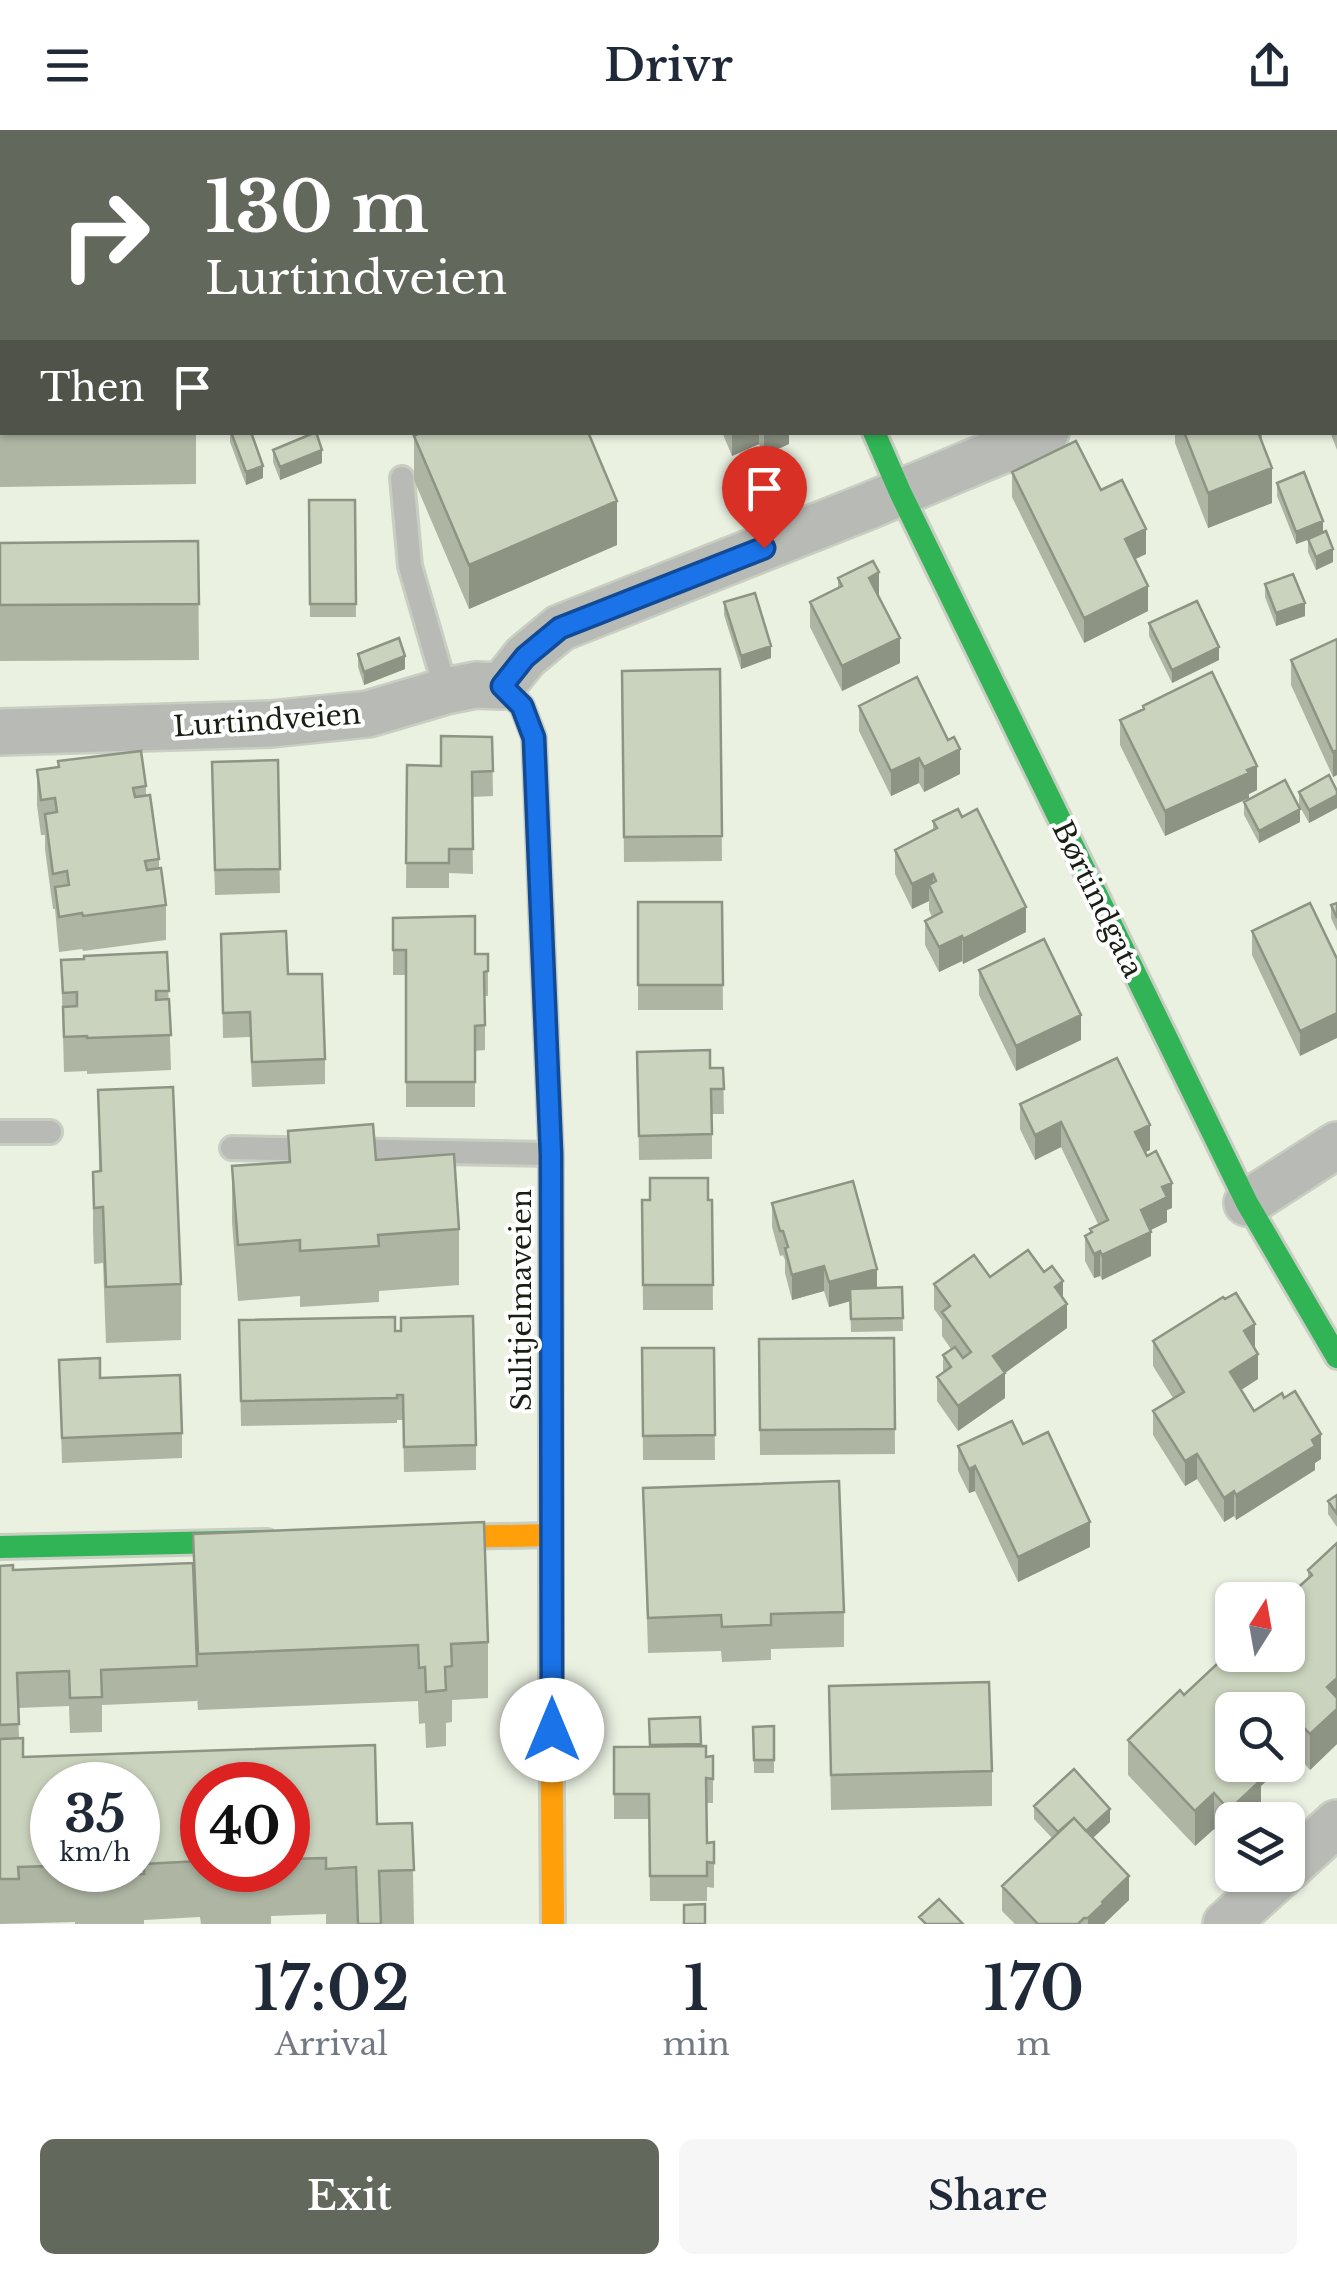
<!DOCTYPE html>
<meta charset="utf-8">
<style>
body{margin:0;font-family:"Libre Baskerville",serif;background:#f6f6f7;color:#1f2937;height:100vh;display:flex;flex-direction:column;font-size:38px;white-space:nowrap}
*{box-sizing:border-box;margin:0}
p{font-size:32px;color:#747a83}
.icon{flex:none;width:55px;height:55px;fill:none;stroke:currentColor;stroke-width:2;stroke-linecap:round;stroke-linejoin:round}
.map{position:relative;height:1794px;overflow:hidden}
.sheet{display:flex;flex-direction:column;background:#fff;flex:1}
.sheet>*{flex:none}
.hud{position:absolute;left:0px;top:0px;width:1338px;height:305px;box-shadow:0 2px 8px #0004;background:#63685c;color:#fff;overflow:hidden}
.needle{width:65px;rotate:11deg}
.buttons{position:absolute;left:1215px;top:1452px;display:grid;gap:20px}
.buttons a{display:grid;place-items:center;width:90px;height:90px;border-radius:15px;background:#fff;box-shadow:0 2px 8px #0004;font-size:50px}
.speed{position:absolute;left:30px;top:1632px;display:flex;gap:20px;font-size:50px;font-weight:700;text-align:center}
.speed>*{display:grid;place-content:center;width:130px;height:130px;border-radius:50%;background:#fff;box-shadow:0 2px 8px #0004;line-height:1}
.speed small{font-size:25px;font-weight:400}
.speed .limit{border:15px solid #d22;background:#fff;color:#111}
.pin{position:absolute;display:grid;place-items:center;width:85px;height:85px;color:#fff;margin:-102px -42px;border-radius:50% 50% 50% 0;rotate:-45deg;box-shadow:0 0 10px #0007}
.pin .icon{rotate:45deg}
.me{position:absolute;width:110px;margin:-55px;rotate:0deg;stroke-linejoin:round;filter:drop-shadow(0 0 8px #0008)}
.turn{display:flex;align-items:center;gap:35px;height:210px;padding:0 40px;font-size:45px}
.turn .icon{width:130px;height:130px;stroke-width:2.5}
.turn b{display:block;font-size:70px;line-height:85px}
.then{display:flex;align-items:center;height:95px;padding:0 40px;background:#0003;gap:20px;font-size:38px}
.eta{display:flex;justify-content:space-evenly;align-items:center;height:170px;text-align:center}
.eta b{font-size:60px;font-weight:600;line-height:70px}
.button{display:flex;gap:20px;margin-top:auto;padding:20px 40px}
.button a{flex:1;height:115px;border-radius:15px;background:#63685c;color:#fff;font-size:40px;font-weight:600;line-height:115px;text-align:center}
.button a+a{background:#f6f6f7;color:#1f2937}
header{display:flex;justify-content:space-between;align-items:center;height:130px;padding:0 40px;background:#fff;font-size:45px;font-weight:600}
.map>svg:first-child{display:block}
</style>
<header><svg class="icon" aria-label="menu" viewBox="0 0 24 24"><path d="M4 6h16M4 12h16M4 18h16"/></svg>Drivr<svg class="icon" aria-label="share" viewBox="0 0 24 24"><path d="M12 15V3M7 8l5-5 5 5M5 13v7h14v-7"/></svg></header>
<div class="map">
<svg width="1337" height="1794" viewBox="0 0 1337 1794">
<rect width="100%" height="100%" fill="#eaf1e1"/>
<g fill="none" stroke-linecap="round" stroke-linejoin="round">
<g stroke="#c9cec2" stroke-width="28">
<path id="lane" d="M413,0L420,2
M402,348L410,436L446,561
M0,1002H50
M232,1018L551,1024"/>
</g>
<g stroke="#c9cec2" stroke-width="50">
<path id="street" d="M743,0L744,2
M1335,183H1337
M0,602L271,594L368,584L446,561L476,555L502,556L525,527L560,498L866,377L1046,302
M1247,1073L1337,1015
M1288,1738L1337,1693
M1226,1794L1280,1745"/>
</g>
<g stroke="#c9cec2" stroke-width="28">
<path id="fast" d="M874,302L900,362L1247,1073L1337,1227
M502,556L522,576L534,607L551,1024V1545
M0,1417L267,1411"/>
</g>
<g stroke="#c9cec2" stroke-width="28">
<path id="slow" d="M408,1408L550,1405
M551,1545L553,1794"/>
</g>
<use href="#lane" stroke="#b8bbb5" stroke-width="22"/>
<use href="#street" stroke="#b8bbb5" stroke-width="45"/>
<use href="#fast" stroke="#30b455" stroke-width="22"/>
<use href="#slow" stroke="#ff9f0a" stroke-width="22"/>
</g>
<path fill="#aeb5a3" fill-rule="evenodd" d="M526,0H684L685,2H527Z
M1337,0V84L1335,83V2Z
M1335,229H1337V320L1330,302H1335Z
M0,242H2V302H196V354L0,357Z
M230,302H251L263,348L246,355L230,312Z
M722,302H789V314L764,325L759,314L732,326Z
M1175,302H1262V313L1272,373L1208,398L1175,313Z
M414,306L617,415L469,479L414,350Z
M273,320L322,333L280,350L273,332Z
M1012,342L1101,360L1146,424L1135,429L1148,481L1084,513L1012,367Z
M1277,353L1323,402L1333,432L1316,440L1308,422V410L1296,414L1277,366Z
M309,370H355L356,487H310Z
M198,411L199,530L0,531V413Z
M838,448L879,467L900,533L842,561L810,497V472L838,458Z
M1265,454L1305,486L1276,496L1265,467Z
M724,472L771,528L741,539L724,485Z
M1149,493L1219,530L1172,553L1149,506Z
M1337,509V645L1333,647L1291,555V530Z
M358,524L405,539L364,555L358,537Z
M720,539L722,731L624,732L622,541Z
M859,576L960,644L924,662L919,653L891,666L859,601Z
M1143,576L1257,660L1249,664V668L1165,706L1120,615V590L1143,579Z
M492,607L493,666L472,667L473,744L449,743V758H406L407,635L441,636Z
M278,630L280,763L215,765L212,656Z
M37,640L146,656V666L159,729V738L166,775V810L83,821L82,819L59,822L55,779H53L45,719V705H41L37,675Z
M1337,661V678L1309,693L1299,675V662Z
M1244,672L1300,692L1259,713L1244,685Z
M933,691L1026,802L963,834L962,831L939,842L925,815V791L932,787L929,780V771L912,779L895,744V720L933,700Z
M638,772H722L723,880H638Z
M1310,773L1300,926L1252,825V801Z
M1337,773V801L1331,788V775Z
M393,788L475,824H488V866H485V920L475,921V977H406V845H393Z
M221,804L288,844L325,929V954L252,957L250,907L223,908Z
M167,822L171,940L87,944V941L64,942L61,830Z
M979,840L1081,910L1016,941L979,865Z
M637,922L710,938H723L724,984H712V1029L639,1030Z
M98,960L181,1154V1210L106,1213L103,1133L94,1134L93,1098V1042L99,1041Z
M1020,974L1150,1020L1145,1022L1172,1078L1167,1080V1092L1150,1100L1151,1126L1102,1150L1100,1146L1094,1148L1085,1131V1106L1090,1104V1099L1098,1094L1061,1017L1035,1030L1020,999Z
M288,1001L376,1030L459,1099V1155L379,1161V1172L300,1177V1166L238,1171L232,1092V1036L288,1032Z
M642,1070H712L713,1180H643Z
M772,1073L877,1158L902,1157L903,1201L851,1202L850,1171L829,1177L824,1161L792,1170L785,1143V1130L783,1125L780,1126L772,1097Z
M990,1147L1063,1168L1067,1198L1005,1243V1268L958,1301L937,1271V1247L943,1242V1225L951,1219L942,1206V1190L934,1179V1154Z
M239,1190L395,1201L476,1315V1340L404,1342L403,1290H397V1293L241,1296Z
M894,1208L895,1324L760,1325L759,1209Z
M1153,1211L1255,1219L1258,1249L1241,1260L1254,1281L1321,1329L1315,1333V1340L1236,1390L1234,1386L1224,1392L1197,1349L1185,1356L1153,1305V1281L1173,1268L1153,1236Z
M642,1218H714L715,1330H643Z
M59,1230L100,1248L182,1303V1328L62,1333Z
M1023,1314L1090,1417L1018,1452L975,1361L969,1363L958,1341V1316Z
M643,1358L844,1482V1517L771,1519V1530L722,1532L721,1521L648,1523Z
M1337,1365V1397L1328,1384V1371Z
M484,1392L488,1512V1568L452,1570V1592L446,1593V1616L426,1618L425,1593L419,1594L418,1571L198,1580L197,1567V1571L102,1575V1602L70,1603L69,1576L18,1578L19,1608H23V1627L375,1615L377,1694L412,1693L414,1794H326V1784L271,1786V1794H201L200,1787L144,1790V1794H75V1792L0,1794V1436L13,1435V1440L193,1433V1404ZM52,1655H138V1740H52ZM202,1655H288V1740H202Z
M1337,1413V1614L1310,1640L1295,1623L1288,1631V1580L1232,1635H1283L1261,1656V1685L1256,1690H1232L1229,1715L1214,1699L1195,1716L1128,1645V1610L1184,1565L1227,1524V1518L1232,1525L1308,1448V1440Z
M829,1556L992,1641V1676L831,1680Z
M700,1587L701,1616L706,1627L713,1626V1673H706L707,1713L714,1712V1758L707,1757V1771H650L649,1689H614V1617L649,1616Z
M774,1596V1643H754L753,1597Z
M1034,1676L1110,1692L1093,1708L1129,1770L1104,1794H1015L1002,1781V1756L1052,1708L1034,1689Z"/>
<path fill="#8d9484" d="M541,0H612V2H541Z
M2,66V122L0,123V67Z
M732,302H759V314L732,326Z
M764,302H789V314L764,325Z
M322,320V333L280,350V337Z
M263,336V348L246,355V342Z
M1272,338V373L1208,398V363Z
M617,371V415L469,479V435Z
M1323,391V404L1296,414V402Z
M1146,399V424L1125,434V409Z
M1333,419V432L1316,440V427Z
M879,442V467L869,448Z
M1148,456V481L1084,513V488Z
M1305,473V486L1276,496V483Z
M900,508V533L842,561V536Z
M771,516V528L741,539V526Z
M1219,517V530L1172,553V540Z
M405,526V539L364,555V542Z
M960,619V644L924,662V637Z
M1337,620V645L1333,647V622Z
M919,628V653L891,666V641Z
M1257,636V660L1249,664V668L1165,706V681Z
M1337,665V678L1309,693V680Z
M1300,679V692L1259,713V701Z
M933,744V763L929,755V771L912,779V754Z
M1026,777V802L963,834V809Z
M962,806V831L939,842V817Z
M1337,883V908L1300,926V901Z
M1081,885V910L1016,941V916Z
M1061,992V1017L1035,1030V1005Z
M1150,995V1020L1135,1027V1002Z
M1172,1053V1078L1167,1080V1092L1141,1105V1080L1162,1057Z
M1151,1102V1126L1102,1150V1125Z
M1100,1121V1146L1094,1148V1124Z
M824,1136V1161L792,1170V1145Z
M877,1139V1164L829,1177V1152Z
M1063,1151V1176L1067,1174V1198L1005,1243V1268L958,1301V1276L993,1226L1055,1157Z
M1255,1194V1219L1244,1201Z
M1258,1224V1249L1230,1267V1242Z
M1321,1304V1329L1315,1333V1340L1236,1390V1365Z
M1197,1324V1349L1185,1356V1331Z
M975,1336V1361L969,1363V1339Z
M1234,1361V1386L1224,1392V1368Z
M1090,1392V1417L1018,1452V1427Z
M1337,1548V1614L1310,1640V1604L1327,1557Z
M1295,1588V1623L1288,1631V1595Z
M1246,1635H1283L1261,1656V1685L1256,1690H1232V1712L1229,1715V1680Z
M1214,1663V1699L1195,1716V1681Z
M1110,1679V1692L1085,1715V1702Z
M1129,1746V1770L1104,1794H1088V1788L1102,1772Z"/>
<path fill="#cad3bd" stroke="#8d9484" stroke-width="2.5" d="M0,0H356L362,2H2V66L0,67Z
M594,0H684L685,2H588Z
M886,0H1012L1006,2H888Z
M1131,0H1166L1167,2H1125Z
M1240,0H1337V59H1335V2H1239Z
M1335,229H1337V296L1335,290Z
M0,242H2V301H0Z
M231,302H251L263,336L246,342Z
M316,302L322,320L280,337L273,320Z
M422,302H588L617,371L469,435L414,306Z
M1184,302H1258L1272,338L1208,363Z
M1076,311L1101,360L1122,350L1146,399L1125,409L1148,456L1084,488L1012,342Z
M1304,342L1323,391L1296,402L1277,353Z
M309,370H355L356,474H310Z
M1326,401L1333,419L1316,427L1308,409Z
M198,411L199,474L0,475V413Z
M873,431L879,442L869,448L900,508L842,536L810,472L842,456L838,448Z
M1293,444L1305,473L1276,483L1265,454Z
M755,463L771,516L741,526L724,472Z
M1197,471L1219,517L1172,540L1149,493Z
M399,508L405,526L364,542L358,524Z
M1337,509V620L1333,622L1291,530Z
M720,539L722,706L624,707L622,541Z
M1212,542L1257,636L1247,640L1249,643L1165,681L1120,590L1144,579L1143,576Z
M917,547L948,610L954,607L960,619L924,637L919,628L891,641L859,576Z
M441,606L492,607L493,641L472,642L473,719H449V733H406L407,635L441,636Z
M141,621L146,656L133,658L135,667L150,665L159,729L145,731L147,740L161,738L166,775L83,786L82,783L59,787L55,757L69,755L67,741L53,744L45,684L57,682L55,668L41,670L37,640L59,637L58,631Z
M278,630L280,739L215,740L212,632Z
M1329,645L1337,661V665L1309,680L1299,662Z
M1285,650L1300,679L1259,701L1244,672Z
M958,679L962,687L977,679L1026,777L963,809L962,806L939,817L925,791L942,782L929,755L936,751L933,744L912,754L895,720L937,698L933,691Z
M638,772H722L723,855H638Z
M1310,773L1337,829V883L1300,901L1252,801Z
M1337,773V788L1331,775Z
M475,786V824H488V841L484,842L485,895L475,896V952H406V820H393V788Z
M286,801L288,844H322L325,929L252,932L250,882L223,883L221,804Z
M1044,809L1081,885L1016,916L979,840Z
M167,822L169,861H156V870L169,869L171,905L87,908V906L64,907L63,877L77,876V862L63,863L61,830L84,829V826Z
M710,920V938H723L724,959H711L712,1004L639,1006L637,922Z
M1117,928L1150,995L1135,1002L1147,1026L1156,1021L1172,1053L1162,1057L1167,1067L1141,1080L1151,1102L1102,1125L1100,1121L1094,1124L1085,1106L1092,1102L1090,1099L1108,1090L1061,992L1035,1005L1020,974Z
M173,957L181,1154L106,1157L103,1077L94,1078L93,1042L101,1041L98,960Z
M373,994L376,1030L454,1024L459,1099L378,1105L379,1116L300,1121V1110L238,1115L232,1036L290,1032L288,1001Z
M650,1048H708V1070H712L713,1155H643L642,1070H650Z
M853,1051L877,1139L829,1152L824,1136L792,1145L785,1118L788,1117L783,1101H780L772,1073Z
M1028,1120L1044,1142L1052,1136L1063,1151L1055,1157L1067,1174L993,1226L1005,1243L958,1276L937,1247L951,1237L943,1225L955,1217L963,1228L971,1222L942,1182L950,1176L934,1154L974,1125L990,1147Z
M902,1157L903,1188L851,1189L850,1159Z
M1236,1163L1255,1194L1244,1201L1258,1224L1230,1242L1254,1281L1282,1263L1284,1268L1295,1261L1321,1304L1312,1310L1315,1316L1236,1365L1234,1361L1224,1368L1197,1324L1185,1331L1153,1281L1184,1262L1153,1211L1223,1167L1225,1169Z
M473,1186L476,1315L404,1317L403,1265H397V1268L241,1271L239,1190L395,1187V1201H401V1188Z
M894,1208L895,1299L760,1300L759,1209Z
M642,1218H714L715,1305L643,1306Z
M100,1228V1248L180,1245L182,1303L62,1308L59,1230Z
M1012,1291L1023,1314L1048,1302L1090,1392L1018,1427L975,1336L969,1339L958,1316Z
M839,1351L844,1482L771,1484V1495L722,1497L721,1485L648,1488L643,1358Z
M1337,1365V1384L1328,1371Z
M484,1392L488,1512L451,1514L452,1536L445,1537L446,1560L426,1562L425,1537L419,1538L418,1515L198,1524L193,1404Z
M1337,1413V1548L1327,1557L1337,1568V1579L1310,1604L1295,1588L1288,1595V1580H1232V1635H1246L1261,1650L1229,1680L1214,1663L1195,1681L1128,1610L1180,1560L1184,1565L1231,1521L1227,1518L1232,1512V1525H1288V1470H1284L1312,1445L1308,1440Z
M193,1433L197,1536L101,1540L102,1567L70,1568L69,1541L17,1543L19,1594L0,1595V1436L13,1435V1440Z
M989,1552L992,1641L831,1645L829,1556Z
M700,1587L701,1614L650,1615L649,1589Z
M774,1596V1630H754L753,1597Z
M23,1608V1627L375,1615L377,1694L412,1693L414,1740L379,1741L381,1794H358L356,1737L326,1739V1728L288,1729V1655H202V1740H271L201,1743L200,1731L144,1734V1744L76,1746L75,1740H138V1655H52V1736L18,1737L19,1749H0V1609Z
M706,1616V1627L713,1626V1649L706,1648L707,1713L714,1712V1733L707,1732V1746H650L649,1664H614V1617Z
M1074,1639L1110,1679L1086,1701L1074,1688L1058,1702L1034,1676Z
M1074,1688L1129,1746L1102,1772L1103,1774L1088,1788H1084L1078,1794H1038L1002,1756Z
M939,1769L963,1794H926L919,1787Z
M705,1774V1794H684V1775Z"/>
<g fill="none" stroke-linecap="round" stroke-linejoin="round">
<g stroke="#114b97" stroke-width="25">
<path id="route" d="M552,1600L551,1024L534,608L522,576L502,556L525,527L560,498L764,418"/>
</g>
<use href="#route" stroke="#1a73e8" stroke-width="18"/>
</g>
<g text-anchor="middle" stroke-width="8" stroke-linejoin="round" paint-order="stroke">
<g font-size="28" fill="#1a1f14" stroke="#fff">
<text transform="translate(267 590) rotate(-4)" y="10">Lurtindveien</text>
<text transform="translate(1098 769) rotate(64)" y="10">Børtindgata</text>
<text transform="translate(521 1170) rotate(-90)" y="10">Sulitjelmaveien</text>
</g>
</g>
</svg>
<div class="buttons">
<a><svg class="needle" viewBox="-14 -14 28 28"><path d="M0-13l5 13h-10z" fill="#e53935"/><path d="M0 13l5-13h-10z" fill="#747a83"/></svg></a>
<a><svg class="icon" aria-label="search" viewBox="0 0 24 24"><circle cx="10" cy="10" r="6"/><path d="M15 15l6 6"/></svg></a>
<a><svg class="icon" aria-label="layers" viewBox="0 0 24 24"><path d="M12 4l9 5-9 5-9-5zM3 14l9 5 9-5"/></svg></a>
</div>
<div class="speed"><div>35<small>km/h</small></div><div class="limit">40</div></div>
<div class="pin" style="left:764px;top:418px;background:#d93025"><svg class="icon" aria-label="arrive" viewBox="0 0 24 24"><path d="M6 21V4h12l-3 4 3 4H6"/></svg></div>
<svg class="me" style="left:552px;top:1600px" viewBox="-20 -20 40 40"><circle r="19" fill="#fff"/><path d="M0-13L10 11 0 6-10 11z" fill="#1a73e8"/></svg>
<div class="hud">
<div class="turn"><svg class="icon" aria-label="right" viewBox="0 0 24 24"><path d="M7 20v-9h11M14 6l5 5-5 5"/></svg><div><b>130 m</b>Lurtindveien</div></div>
<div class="then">Then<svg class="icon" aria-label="arrive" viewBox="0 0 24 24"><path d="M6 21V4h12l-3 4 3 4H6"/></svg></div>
</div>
</div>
<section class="sheet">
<div class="eta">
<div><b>17:02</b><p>Arrival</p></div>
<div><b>1</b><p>min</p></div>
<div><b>170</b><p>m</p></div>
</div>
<div class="button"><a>Exit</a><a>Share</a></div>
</section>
